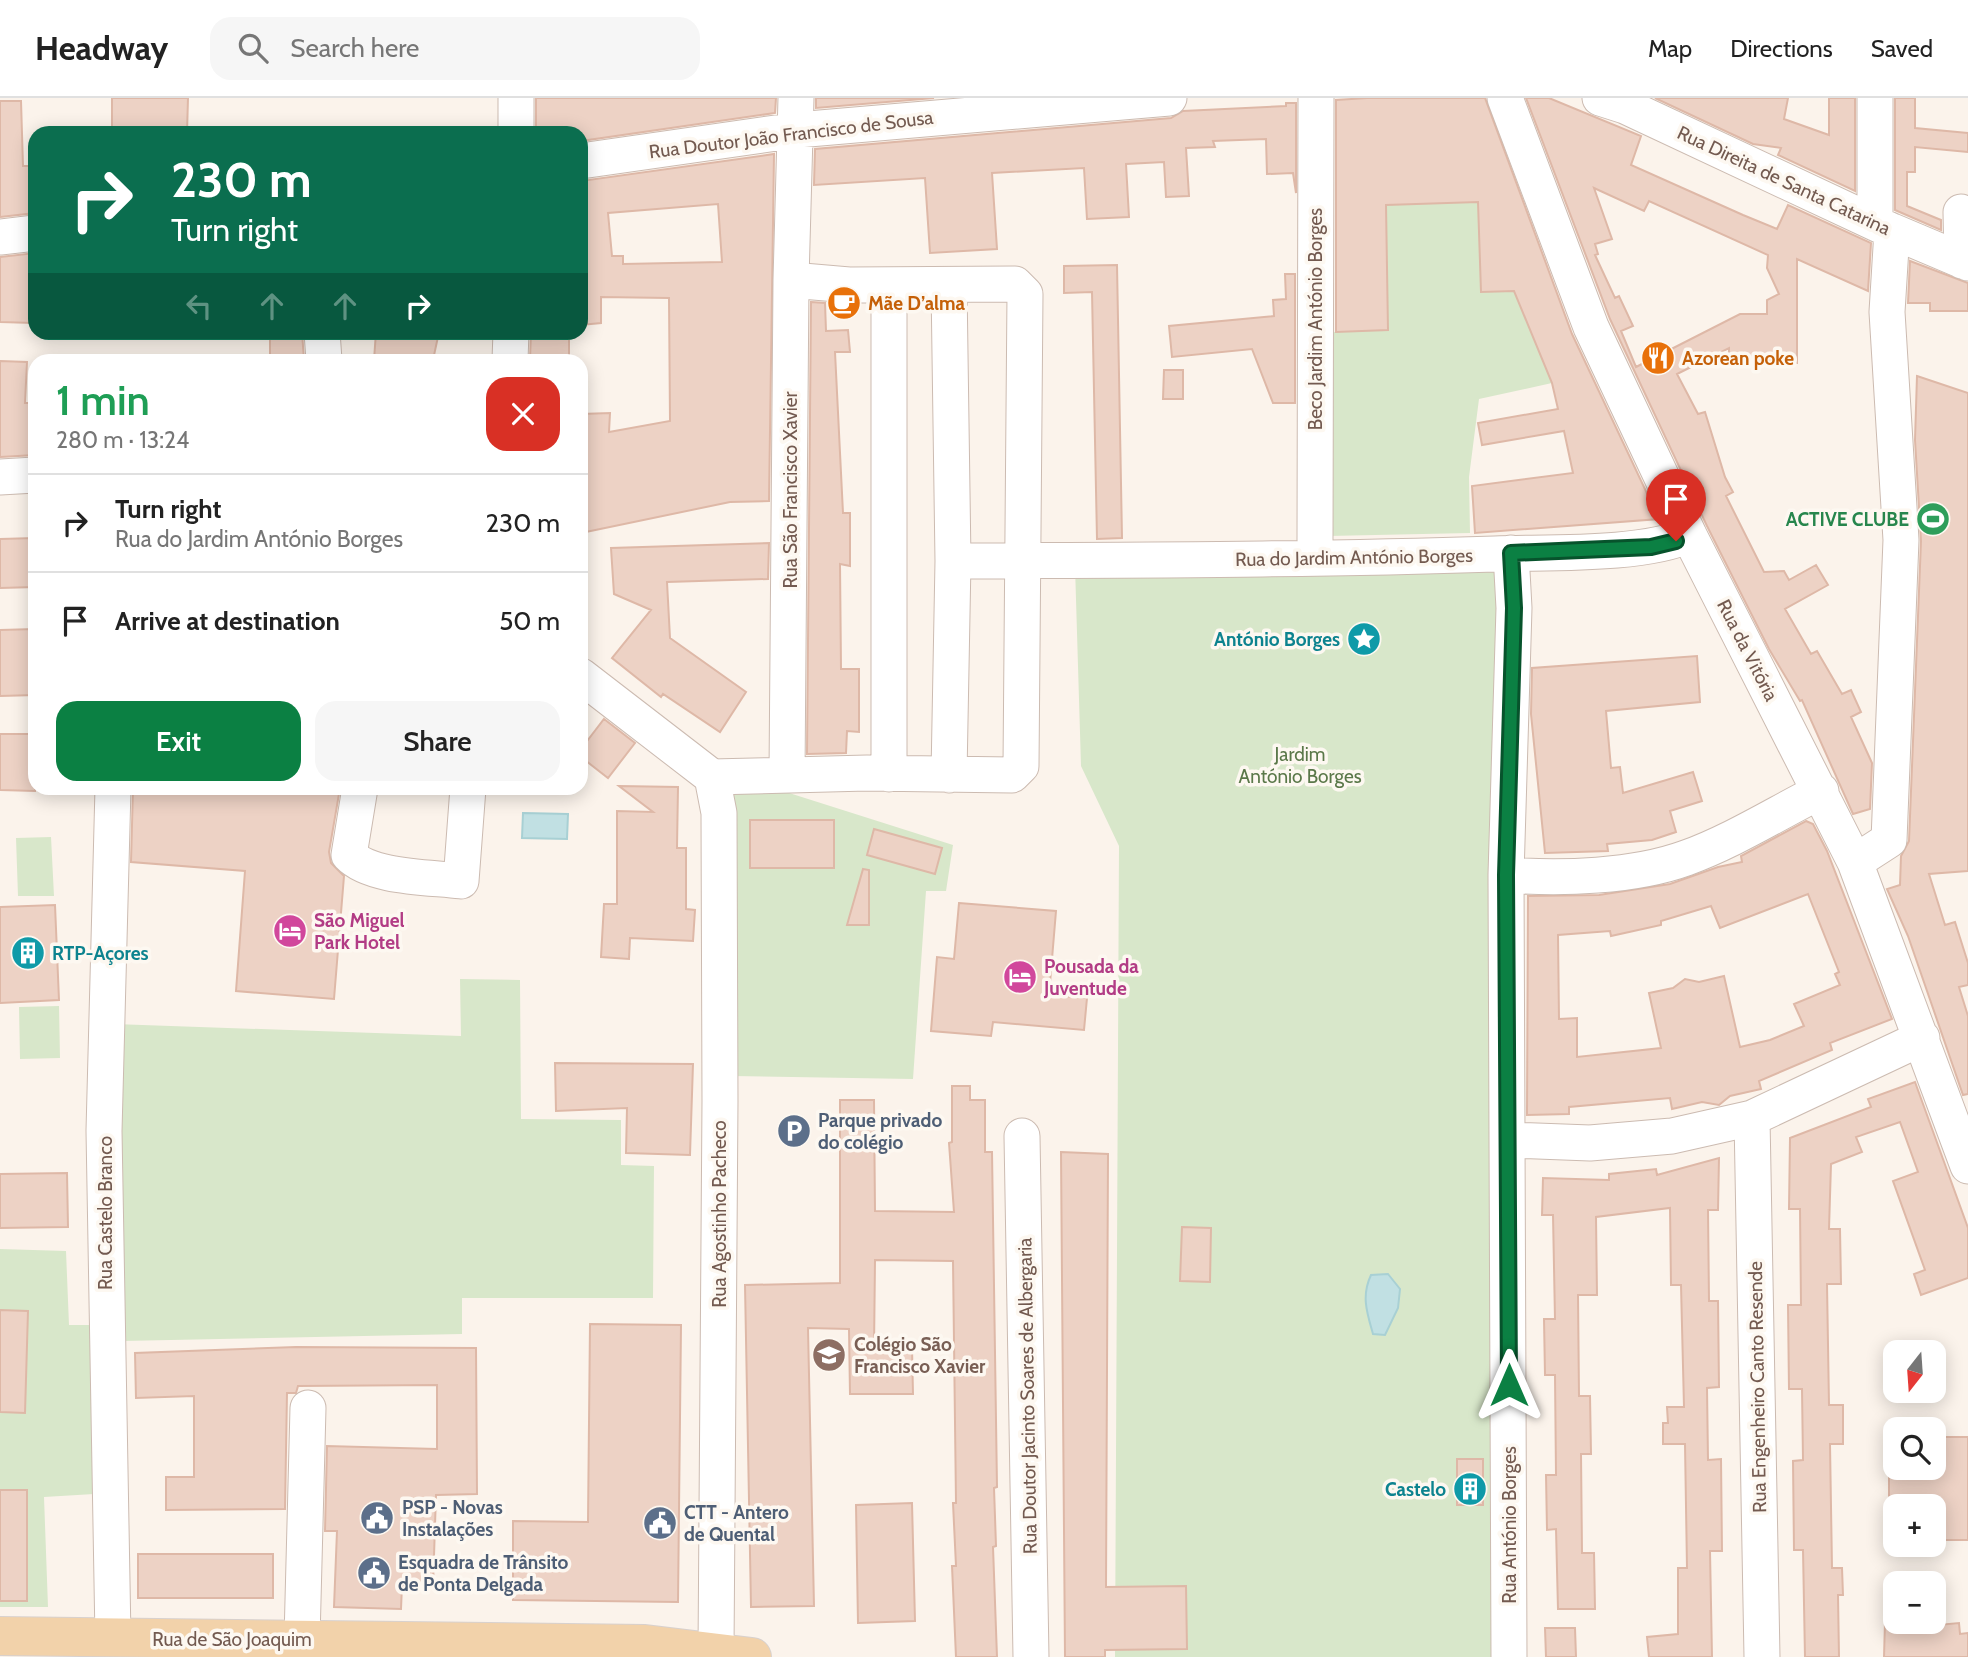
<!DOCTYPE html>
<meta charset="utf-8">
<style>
body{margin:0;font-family:Cabin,sans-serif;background:#f6f6f6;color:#222;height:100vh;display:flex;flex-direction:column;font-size:26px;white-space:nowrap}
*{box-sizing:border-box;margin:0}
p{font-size:23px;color:#767676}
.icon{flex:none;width:38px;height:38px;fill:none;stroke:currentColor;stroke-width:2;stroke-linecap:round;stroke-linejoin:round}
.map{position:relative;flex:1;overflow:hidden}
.side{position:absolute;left:28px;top:256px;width:560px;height:441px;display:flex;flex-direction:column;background:#fff;border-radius:21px;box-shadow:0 4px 18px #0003}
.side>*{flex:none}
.guide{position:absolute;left:28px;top:28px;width:560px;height:214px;border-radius:21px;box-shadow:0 4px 18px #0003;background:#0b6e4f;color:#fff;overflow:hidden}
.needle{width:46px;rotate:197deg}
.fabs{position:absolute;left:1883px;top:1242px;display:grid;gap:14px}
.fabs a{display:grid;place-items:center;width:63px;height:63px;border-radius:14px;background:#fff;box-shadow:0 4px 18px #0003;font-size:35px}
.pin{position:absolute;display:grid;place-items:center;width:60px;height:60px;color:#fff;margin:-72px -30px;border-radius:50% 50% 50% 0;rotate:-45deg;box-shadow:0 0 7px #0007}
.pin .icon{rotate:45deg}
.me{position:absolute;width:77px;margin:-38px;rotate:0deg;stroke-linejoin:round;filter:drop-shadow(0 0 5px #0008)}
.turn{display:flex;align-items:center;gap:24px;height:147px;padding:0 28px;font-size:32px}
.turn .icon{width:91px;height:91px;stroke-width:2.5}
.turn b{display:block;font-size:49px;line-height:60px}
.lanes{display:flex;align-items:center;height:66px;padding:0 28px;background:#0003;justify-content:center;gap:35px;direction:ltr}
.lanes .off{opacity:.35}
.round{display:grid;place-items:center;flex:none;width:74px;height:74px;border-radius:21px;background:#f6f6f6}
.head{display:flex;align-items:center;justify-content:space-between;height:119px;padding:0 28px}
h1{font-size:42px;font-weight:600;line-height:52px;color:#1e9e55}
.cta{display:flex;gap:14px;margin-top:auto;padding:14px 28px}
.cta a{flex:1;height:80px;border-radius:21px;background:#0b8043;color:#fff;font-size:28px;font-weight:600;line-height:80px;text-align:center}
.cta a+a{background:#f6f6f6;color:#222}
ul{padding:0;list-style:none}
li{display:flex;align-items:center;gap:21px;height:98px;padding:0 28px;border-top:2px solid #e0e0e0}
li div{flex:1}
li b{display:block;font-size:26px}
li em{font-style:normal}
header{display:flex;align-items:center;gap:42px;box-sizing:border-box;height:98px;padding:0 35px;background:#fff;border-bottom:2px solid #e0e0e0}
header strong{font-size:33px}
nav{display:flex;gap:38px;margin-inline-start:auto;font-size:24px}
.search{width:490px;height:63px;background:#f6f6f6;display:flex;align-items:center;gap:18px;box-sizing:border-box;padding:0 24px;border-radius:21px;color:#767676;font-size:26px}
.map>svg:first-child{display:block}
</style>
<header>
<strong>Headway</strong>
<div class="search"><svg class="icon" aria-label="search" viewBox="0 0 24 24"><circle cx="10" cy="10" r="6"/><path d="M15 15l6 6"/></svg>Search here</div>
<nav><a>Map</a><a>Directions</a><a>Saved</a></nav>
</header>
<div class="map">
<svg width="1968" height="1559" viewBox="0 0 1968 1559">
<rect width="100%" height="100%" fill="#fbf3eb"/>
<path fill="#d8e7ca" d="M1478,104L1481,194L1514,193L1552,285L1479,301L1469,379L1470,435L1328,438L1331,234L1388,232L1386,107Z
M1501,465L1491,1559H1115L1119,748L1081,668L1075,468Z
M786,694L953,747L946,793H926L913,981L732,978L728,696Z
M51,739L54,798H18L16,740Z
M460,881L520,882L521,1021L621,1022V1067L654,1068L653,1200H462V1236L122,1243L114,926L461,938Z
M59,908L60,960L20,961L19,909Z
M0,1151L66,1153L69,1227H90L94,1396L44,1399L48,1509H0Z"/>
<path fill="#c1e0e3" stroke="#a8d0d4" stroke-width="2" d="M523,715L568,716L567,741L522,740Z
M1388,1176L1400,1191L1398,1210L1385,1237L1373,1236C1367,1215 1361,1198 1371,1177Z"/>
<path fill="#edd2c5" stroke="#deb8a7" stroke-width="2" fill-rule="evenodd" d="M112,0H188L187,35H112Z
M536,0H776L775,15L581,43V35H536Z
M816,0H934L816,10Z
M1367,0H1485L1572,236L1659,421L1475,435L1472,388L1573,375L1564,333L1482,347L1478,325L1558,311L1552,285L1514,193L1481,194L1478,104L1386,107L1388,232L1336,234V2Z
M1526,0H1549L1641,38L1631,67L1743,117L1777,131L1788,107L1871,145L1868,193L1797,161V265H1729V250L1677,276L1698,316L1705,314L1725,379L1733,394L1726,398L1764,474L1784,473L1789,482L1816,467L1828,487L1785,511L1811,556L1817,553L1842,596L1851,592L1861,614L1851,619L1872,665L1870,711L1853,716L1802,602L1800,603L1769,551L1707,428L1610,221ZM1594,90L1644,113L1649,103L1768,157L1767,170L1779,196L1767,202V216H1740L1636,269L1621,233L1633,228L1619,198L1615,200L1595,157L1598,156L1595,146L1612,141Z
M1655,0H1788L1784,21L1829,37V0H1855V93L1778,57L1781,50L1753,46Z
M1895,0H1915V30L1968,35V54L1915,49V74H1907V108L1941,122V132L1895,112Z
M0,3H21L23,68H35V115L0,119Z
M1286,5H1296V95L1293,75L1267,76L1266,41L1213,43L1215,49L1186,50L1189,98L1166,99L1164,64L1126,66L1129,119L1087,121L1084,70L992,75L997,151L930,155L925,80L814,87L815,51L1171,20L1183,13L1286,8Z
M774,56L769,403L730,404L581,435V316L610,315L609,334L670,323L669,200L601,199V225L581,227V83ZM718,106L722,164L623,166V158H612L608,115Z
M35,155L33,225L0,224V159Z
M1910,163L1968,185V213H1930V205H1908Z
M1117,167L1122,440L1097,441L1092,194L1064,195V168Z
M1285,176H1295V305H1273L1252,251L1172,259L1169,228L1274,218L1273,202L1286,201Z
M811,204L825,205L826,233L848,232L850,254H835L843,415H850V468L840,466L841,571H859V634L847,633L846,655L807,656Z
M270,234H302L304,262H270Z
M376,234H439L433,262H374Z
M531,234H569V262H530Z
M0,263L27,264L25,305H35V357L0,359Z
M1164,272H1183V301H1163Z
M1917,278L1968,295V773L1929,776L1945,827L1955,824L1968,865V887L1959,889L1968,918V996L1963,997L1908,838L1887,791L1900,787L1901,758L1909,743L1921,443L1915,342Z
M35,440V489L0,490V441Z
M769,445L768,481L667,484L670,540L746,594L720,634L663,596L661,599L612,560L651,512L614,496L611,450Z
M35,531V597L0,598V532Z
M1697,558L1700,604L1606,613L1611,670L1620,669L1623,695L1693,674L1702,703L1670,713L1676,734L1652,742L1607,746L1608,753L1545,755L1531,616L1532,570Z
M604,621L635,645L608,680L581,659V651Z
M0,636H35V693L0,692Z
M619,688L678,689L677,750H686V811L695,812L693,843L630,840L629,861L601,859L604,806H617V713L653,714Z
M133,690H193L239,694V690H340L329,754L331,765L344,778L334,901L236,893L245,773L131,764Z
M750,722H834V770H750Z
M1806,723L1813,726L1827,753L1892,921L1830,945L1832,952L1759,983L1761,991L1730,998L1719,1007L1702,1004L1672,1011L1670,1000L1569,1009V1016L1527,1017L1528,798L1599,797L1670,786L1718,769L1742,764L1741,758ZM1808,796L1839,874L1835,876L1840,887L1794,906L1804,928L1770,942L1740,949L1724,878L1699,884L1685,881L1673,890L1649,895L1661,950L1577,959V920L1559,921L1558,837L1610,833L1611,838L1661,827V823L1711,808L1720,830Z
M874,731L942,750L935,776L867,757Z
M863,771L869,772V827H847Z
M959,805L1056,813L1049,897L1087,900L1084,932L993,924L991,938L931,933L937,859L954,861Z
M55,807L59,902L0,905V809Z
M555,965L693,966L690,1057L626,1055L627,1010L556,1013Z
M1915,984L1968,1130V1180L1921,1197L1914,1176L1925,1172L1893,1083L1918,1074L1900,1024L1856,1039L1862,1054L1831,1066L1829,1131H1840L1841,1186H1827L1829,1307H1843V1346H1830L1832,1470H1842L1843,1497H1838L1839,1559H1805L1803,1452H1794L1793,1363L1803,1362L1802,1291H1789L1788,1207H1801L1800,1111H1789L1790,1040L1871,1009L1868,1001Z
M952,988H970V1002H985V1054H992L997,1389L994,1390L996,1448L993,1449L997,1559H956L952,1468H956L953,1405H956L953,1163L875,1162L874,1251L912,1250L913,1296H850L849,1231L808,1230L814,1508L751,1509L745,1187L840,1185V1002H874L875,1113L954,1114L949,1045L952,1044Z
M1061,1054L1108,1056L1106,1489L1186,1488L1187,1551L1105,1552V1559H1065Z
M1719,1060L1718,1112H1708L1709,1203H1718L1719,1289L1707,1290L1708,1362L1721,1361L1722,1453H1710L1712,1559H1649L1647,1539L1678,1536V1470H1687L1685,1346H1663V1325H1668L1667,1309H1684L1681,1187H1671L1670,1110L1596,1119L1597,1197H1578L1579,1298H1590L1591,1356H1581L1582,1455H1594L1595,1511H1558L1556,1431L1547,1432L1546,1377H1556L1555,1277H1545L1544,1221H1555L1553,1117H1542L1543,1080L1609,1082V1076L1656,1071L1657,1077Z
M67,1075L68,1129L0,1130V1076Z
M1182,1129L1211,1130L1210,1184L1180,1183Z
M0,1212L28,1213L25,1315L0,1314Z
M590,1226L681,1227L678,1504L513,1502V1423L588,1424Z
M296,1249L476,1250L477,1396L436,1397L433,1488L402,1487L401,1511L334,1509L337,1433H325L327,1348L437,1351V1287L298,1288L296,1295H287L285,1411L166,1412V1379H194V1298L136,1300L135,1255Z
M1934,1339H1968V1442H1934V1409H1889V1370H1934Z
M1457,1361H1483V1407H1457Z
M0,1392H27V1503H0Z
M912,1405L915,1523L858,1525L856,1407Z
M138,1456H273V1500H138Z
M1885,1524L1905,1525V1530L1959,1525L1960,1536L1968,1535V1559H1884Z
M1545,1530H1575L1576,1559H1546Z"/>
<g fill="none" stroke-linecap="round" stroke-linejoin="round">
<g stroke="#ccbbb1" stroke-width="37">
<path id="minor" d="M1505,0L1591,229L1689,437L1855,764L1968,1068
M1600,0L1625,8L1892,133L1968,165
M1875,0V125
M516,35V0
M581,63L797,32L1169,0
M1961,114L1962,163
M0,139L35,135
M949,187L953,463L949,677
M889,188V676
M322,234L324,262
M510,262L511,234
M0,379L35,377
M1315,442L1316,0
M953,463C1133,462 1314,462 1495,456C1548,454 1643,458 1689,437
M581,578L712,679
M787,677L791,182L796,0
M712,679L867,675L1012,677L1021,668L1025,196L1015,186L849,187L791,182
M712,679L719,715L720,1003L716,1553
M360,690L349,757C371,780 430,779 461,783L468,690
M1855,764L1889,742L1901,442L1887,214L1892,133
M1506,777C1561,781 1634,779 1686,760C1733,743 1777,715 1821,693
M1752,1020L1762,1559
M1022,1038L1031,1559
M1508,1042L1590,1045L1672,1038L1752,1020L1922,940
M113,1540L104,1033L113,690
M302,1541L308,1310
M1509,1559L1506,777L1514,510L1511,455"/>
</g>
<g stroke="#d8d1ce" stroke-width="40">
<path id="major" d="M0,1538L645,1546L752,1559"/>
</g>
<use href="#minor" stroke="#fff" stroke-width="35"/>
<use href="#major" stroke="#f2d2aa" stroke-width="38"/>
</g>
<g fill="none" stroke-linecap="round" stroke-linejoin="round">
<g stroke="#07532c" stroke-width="18">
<path id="route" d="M1509,1287L1506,777L1514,510L1511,455L1651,449L1676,443"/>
</g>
<use href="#route" stroke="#0b8043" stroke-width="12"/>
</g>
<defs>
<g id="cafe-disc" transform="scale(1.75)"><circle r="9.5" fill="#e8710a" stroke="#fdf8f1"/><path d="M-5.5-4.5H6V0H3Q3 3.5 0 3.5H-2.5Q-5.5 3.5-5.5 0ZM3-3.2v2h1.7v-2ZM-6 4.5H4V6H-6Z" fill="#fff"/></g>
<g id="restaurant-disc" transform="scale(1.75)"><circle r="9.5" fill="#e8710a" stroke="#fdf8f1"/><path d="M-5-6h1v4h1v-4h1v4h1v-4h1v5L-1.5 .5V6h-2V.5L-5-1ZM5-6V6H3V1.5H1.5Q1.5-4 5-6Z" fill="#fff"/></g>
<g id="stadium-disc" transform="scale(1.75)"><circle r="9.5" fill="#2e9e5b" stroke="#fdf8f1"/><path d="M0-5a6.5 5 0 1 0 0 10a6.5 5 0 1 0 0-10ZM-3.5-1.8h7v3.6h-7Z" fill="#fff"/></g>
<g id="sight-disc" transform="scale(1.75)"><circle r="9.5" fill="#0f9aa8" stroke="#fdf8f1"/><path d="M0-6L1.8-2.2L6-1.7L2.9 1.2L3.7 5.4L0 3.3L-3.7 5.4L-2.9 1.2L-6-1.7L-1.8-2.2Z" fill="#fff"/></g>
<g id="hotel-disc" transform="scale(1.75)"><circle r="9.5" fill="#d1479c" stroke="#fdf8f1"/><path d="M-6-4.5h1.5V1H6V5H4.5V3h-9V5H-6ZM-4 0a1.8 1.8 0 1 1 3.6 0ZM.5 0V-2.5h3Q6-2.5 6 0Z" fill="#fff"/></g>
<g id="building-disc" transform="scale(1.75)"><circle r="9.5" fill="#0f9aa8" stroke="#fdf8f1"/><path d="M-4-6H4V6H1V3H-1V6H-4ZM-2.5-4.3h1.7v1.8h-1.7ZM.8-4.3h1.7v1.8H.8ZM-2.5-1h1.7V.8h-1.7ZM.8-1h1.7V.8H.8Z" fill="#fff"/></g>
<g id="parking-disc" transform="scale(1.75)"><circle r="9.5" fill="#5c6f8a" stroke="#fdf8f1"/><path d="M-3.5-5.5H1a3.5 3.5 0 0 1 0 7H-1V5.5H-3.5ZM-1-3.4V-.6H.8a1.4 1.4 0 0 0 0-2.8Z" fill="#fff"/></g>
<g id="school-disc" transform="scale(1.75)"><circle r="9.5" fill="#8d6e63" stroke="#fdf8f1"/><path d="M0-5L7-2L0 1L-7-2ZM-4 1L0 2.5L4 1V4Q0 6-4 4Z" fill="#fff"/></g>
<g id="civic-disc" transform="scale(1.75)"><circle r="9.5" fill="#5c6f8a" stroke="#fdf8f1"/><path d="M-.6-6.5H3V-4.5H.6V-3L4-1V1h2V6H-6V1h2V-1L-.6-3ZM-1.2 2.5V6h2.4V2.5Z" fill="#fff"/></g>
</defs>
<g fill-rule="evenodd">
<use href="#cafe-disc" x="844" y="205"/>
<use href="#restaurant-disc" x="1658" y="260"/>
<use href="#stadium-disc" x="1933" y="421"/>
<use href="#sight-disc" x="1364" y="541"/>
<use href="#hotel-disc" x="290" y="833"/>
<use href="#building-disc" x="28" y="855"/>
<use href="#hotel-disc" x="1020" y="879"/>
<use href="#parking-disc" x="794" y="1033"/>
<use href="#school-disc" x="829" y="1257"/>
<use href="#building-disc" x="1470" y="1391"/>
<use href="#civic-disc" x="377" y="1420"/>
<use href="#civic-disc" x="660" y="1425"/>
<use href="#civic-disc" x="374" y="1475"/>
</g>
<g text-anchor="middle" stroke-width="7" stroke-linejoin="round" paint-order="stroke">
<g font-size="19" fill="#735a50" stroke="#fdf8f1">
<text transform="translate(791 36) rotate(-7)" y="7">Rua Doutor João Francisco de Sousa</text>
<text transform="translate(1784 82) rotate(25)" y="7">Rua Direita de Santa Catarina</text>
<text transform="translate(1315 221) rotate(-90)" y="7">Beco Jardim António Borges</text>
<text transform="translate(790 392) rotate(-90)" y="7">Rua São Francisco Xavier</text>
<text transform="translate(1354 459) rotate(-1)" y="7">Rua do Jardim António Borges</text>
<text transform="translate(1748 552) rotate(63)" y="7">Rua da Vitória</text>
<text transform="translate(105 1115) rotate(-90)" y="7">Rua Castelo Branco</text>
<text transform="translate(719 1116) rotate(-90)" y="7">Rua Agostinho Pacheco</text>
<text transform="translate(1757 1289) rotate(-91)" y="7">Rua Engenheiro Canto Resende</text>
<text transform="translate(1027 1298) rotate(-91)" y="7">Rua Doutor Jacinto Soares de Albergaria</text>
<text transform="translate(1509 1427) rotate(-90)" y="7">Rua António Borges</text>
<text x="232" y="1548">Rua de São Joaquim</text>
</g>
<g font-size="19" font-weight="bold" fill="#c56008" stroke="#fdf8f1" text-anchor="start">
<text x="868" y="212">Mãe D’alma</text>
<text x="1682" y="267">Azorean poke</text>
</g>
<g font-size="19" font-weight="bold" fill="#27864d" stroke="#fdf8f1" text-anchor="end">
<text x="1909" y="428">ACTIVE CLUBE</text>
</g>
<g font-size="19" font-weight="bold" fill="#0d838f" stroke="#fdf8f1" text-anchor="end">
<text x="1340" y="548">António Borges</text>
<text x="52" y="862" text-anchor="start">RTP-Açores</text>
<text x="1446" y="1398">Castelo</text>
</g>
<g font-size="19" fill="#5a7849" stroke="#fdf8f1">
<text x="1300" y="663">Jardim<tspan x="1300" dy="22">António Borges</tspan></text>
</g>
<g font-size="19" font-weight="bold" fill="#b23c85" stroke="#fdf8f1" text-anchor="start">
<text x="314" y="829">São Miguel<tspan x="314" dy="22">Park Hotel</tspan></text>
<text x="1044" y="875">Pousada da<tspan x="1044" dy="22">Juventude</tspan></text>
</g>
<g font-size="19" font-weight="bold" fill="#4e5e75" stroke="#fdf8f1" text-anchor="start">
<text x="818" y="1029">Parque privado<tspan x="818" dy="22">do colégio</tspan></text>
<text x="402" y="1416">PSP - Novas<tspan x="402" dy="22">Instalações</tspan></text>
<text x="684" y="1421">CTT - Antero<tspan x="684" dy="22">de Quental</tspan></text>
<text x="398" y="1471">Esquadra de Trânsito<tspan x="398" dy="22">de Ponta Delgada</tspan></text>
</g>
<g font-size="19" font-weight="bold" fill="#785e54" stroke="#fdf8f1" text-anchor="start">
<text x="854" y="1253">Colégio São<tspan x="854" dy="22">Francisco Xavier</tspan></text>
</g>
</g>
</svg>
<div class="fabs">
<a><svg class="needle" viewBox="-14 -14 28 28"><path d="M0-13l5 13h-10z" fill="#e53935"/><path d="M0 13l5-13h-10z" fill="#767676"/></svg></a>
<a><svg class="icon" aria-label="search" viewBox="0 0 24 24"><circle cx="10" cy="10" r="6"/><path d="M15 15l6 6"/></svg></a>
<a>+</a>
<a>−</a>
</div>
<div class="pin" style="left:1676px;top:443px;background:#d93025"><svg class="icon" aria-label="arrive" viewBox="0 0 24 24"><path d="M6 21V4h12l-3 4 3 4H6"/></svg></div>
<svg class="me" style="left:1509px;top:1287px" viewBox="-20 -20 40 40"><path d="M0-17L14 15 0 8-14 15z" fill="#0b8043" stroke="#fff" stroke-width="4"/></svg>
<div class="guide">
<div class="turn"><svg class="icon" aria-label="right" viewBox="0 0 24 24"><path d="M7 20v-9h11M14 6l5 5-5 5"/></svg><div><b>230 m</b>Turn right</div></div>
<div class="lanes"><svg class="icon off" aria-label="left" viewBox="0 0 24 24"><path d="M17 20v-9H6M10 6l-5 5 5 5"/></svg><svg class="icon off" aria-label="ahead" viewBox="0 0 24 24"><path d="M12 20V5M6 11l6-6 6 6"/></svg><svg class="icon off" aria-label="ahead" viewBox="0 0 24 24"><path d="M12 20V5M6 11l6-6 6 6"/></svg><svg class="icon" aria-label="right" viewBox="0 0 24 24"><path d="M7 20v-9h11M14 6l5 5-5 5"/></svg></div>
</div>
<section class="side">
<div class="head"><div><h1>1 min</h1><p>280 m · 13:24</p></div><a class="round" style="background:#d93025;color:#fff"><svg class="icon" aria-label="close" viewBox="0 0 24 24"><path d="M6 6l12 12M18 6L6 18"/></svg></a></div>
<ul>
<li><svg class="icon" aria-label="right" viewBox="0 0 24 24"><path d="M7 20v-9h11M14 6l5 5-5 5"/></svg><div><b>Turn right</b><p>Rua do Jardim António Borges</p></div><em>230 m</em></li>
<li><svg class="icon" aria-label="arrive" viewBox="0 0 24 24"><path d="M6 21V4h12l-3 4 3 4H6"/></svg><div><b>Arrive at destination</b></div><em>50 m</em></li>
</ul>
<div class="cta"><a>Exit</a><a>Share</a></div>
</section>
</div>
